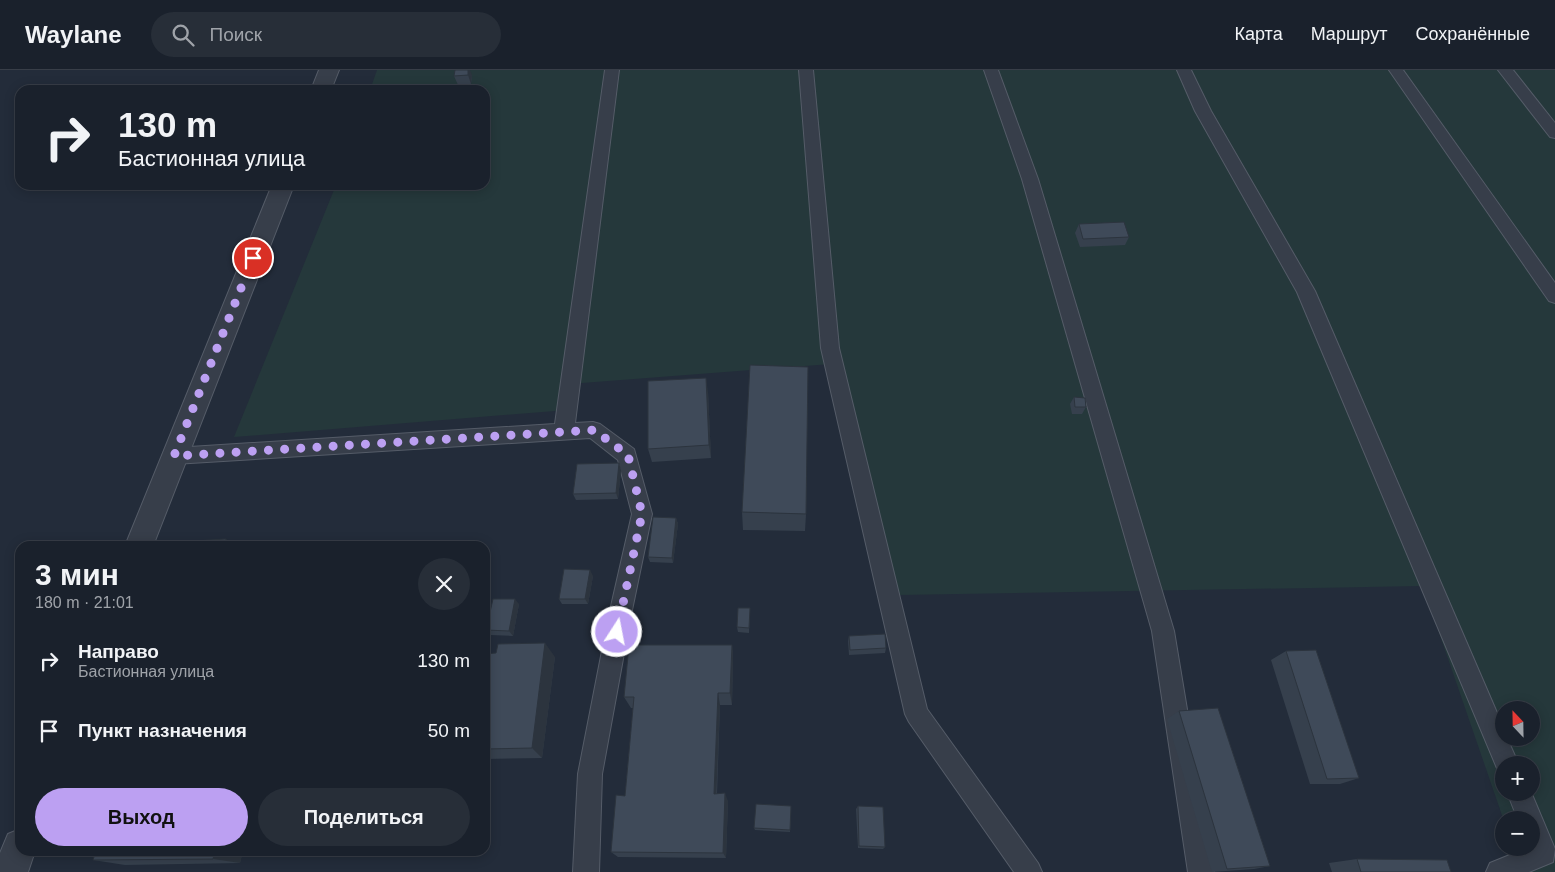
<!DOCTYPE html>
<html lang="ru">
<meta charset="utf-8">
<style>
body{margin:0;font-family:Helvetica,sans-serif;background:#272e38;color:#f1f3f6;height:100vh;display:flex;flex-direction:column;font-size:19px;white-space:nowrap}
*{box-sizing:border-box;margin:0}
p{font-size:16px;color:#9fa3a9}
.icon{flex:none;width:28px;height:28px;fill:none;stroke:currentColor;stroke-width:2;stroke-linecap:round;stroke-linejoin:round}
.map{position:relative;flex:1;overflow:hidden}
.sheet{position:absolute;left:15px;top:471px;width:475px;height:315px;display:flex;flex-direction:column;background:#1a212c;border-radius:15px;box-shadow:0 2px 12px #0003,0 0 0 1px #383e48}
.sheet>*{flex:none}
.top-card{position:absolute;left:15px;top:15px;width:475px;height:105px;border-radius:15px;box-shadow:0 2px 12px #0003,0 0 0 1px #383e48;background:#1a212c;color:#f1f3f6;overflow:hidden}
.needle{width:32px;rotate:338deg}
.buttons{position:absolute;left:1495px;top:631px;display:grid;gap:10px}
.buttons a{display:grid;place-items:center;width:45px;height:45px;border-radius:50%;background:#1a212c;box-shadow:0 2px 12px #0003,0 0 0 1px #383e48;font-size:25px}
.pin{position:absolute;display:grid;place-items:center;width:42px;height:42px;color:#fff;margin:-21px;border:2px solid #fff;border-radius:50%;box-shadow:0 1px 5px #0007}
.me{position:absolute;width:55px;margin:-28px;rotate:11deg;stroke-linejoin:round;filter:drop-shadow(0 0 4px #0008)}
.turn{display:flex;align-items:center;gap:18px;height:105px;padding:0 20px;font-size:22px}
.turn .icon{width:65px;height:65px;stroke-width:2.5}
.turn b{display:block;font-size:35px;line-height:42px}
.round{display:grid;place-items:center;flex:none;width:52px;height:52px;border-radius:26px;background:#272e38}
.head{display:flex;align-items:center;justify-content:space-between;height:85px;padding:0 20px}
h1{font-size:30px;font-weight:700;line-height:38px}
.cta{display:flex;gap:10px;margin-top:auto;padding:10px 20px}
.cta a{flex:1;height:58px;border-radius:30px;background:#bca0f2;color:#111;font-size:20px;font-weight:700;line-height:58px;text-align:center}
.cta a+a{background:#272e38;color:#f1f3f6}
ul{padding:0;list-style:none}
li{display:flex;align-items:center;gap:15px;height:70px;padding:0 20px}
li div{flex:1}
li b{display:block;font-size:19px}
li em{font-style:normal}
header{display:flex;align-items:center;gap:30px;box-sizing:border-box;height:70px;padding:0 25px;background:#1a212c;border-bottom:1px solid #383e48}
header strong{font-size:24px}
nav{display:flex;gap:28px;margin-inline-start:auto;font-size:18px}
.search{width:350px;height:45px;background:#272e38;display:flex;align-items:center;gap:12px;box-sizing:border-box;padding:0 18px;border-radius:28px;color:#9fa3a9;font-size:19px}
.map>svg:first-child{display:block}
</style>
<header>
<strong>Waylane</strong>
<div class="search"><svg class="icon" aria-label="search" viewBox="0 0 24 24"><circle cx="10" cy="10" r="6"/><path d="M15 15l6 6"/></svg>Поиск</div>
<nav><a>Карта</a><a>Маршрут</a><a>Сохранённые</a></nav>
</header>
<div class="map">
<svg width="1555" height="802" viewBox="0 0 1555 802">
<rect width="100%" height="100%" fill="#232c3a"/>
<path fill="#25383b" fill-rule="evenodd" d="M377,0H1555V802H1521L1513,778H1531V750L1504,751L1423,516L899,525L831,294L569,314L567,340L234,367L336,115H485V20H370ZM1504,640H1531V668H1504ZM1504,695H1531V722H1504Z"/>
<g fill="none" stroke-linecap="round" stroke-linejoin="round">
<g stroke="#555c68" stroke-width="2">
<path id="service" d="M605,0H619L575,353L593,352L600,354L634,379L652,444L631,545L602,704L599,802H573L578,704L609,545L632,444L618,390L590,368L174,394L167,392L164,386L167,380L174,378L555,354Z
M799,0H813L839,278L927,639L1038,793L1042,802H1014L909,652L905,644L821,278Z
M984,0H998L1038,109L1174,561L1214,802H1188L1152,561L1022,109Z
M1177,0H1191L1211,41L1315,221L1504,659V668H1507L1519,695H1504V706L1499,703L1297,222L1195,41Z
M1389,0H1403L1555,213V233L1549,231Z
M1498,0H1513L1555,53V68L1550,67Z
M1507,722H1531L1555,779L1553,792L1529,802H1486L1490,793L1527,778H1531V750H1518Z"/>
</g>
<g stroke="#555c68" stroke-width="2">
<path id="tertiary" d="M319,0H339L331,20H311Z
M272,115H294L153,476H125Z
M20,759V781H35L28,802H0V783L8,764Z"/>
</g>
<use href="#service" fill="#373e4a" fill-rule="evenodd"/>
<use href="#tertiary" fill="#373e4a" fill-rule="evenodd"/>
</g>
<path fill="#36404d" d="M472,5L471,14L458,15L454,6Z
M1079,154L1129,167L1125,175L1080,177L1075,163Z
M708,322L711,388L652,392L648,379Z
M1074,327L1086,337L1082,344H1072L1070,334Z
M621,400L618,429L576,430L573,424Z
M742,442L806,444L805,461L743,460Z
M676,448L678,454L673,493L650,492L648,487Z
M593,506L588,534H562L559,529Z
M519,534L513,566L490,565L486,560Z
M750,538L749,563L738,562L737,557Z
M849,566L886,578L885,583L849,585L848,571Z
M732,575L733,588L732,635H720L717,724L728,731L726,788L618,787L611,782L625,726L633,638H631L624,627Z
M1286,581L1359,708L1340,714H1310L1271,590Z
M485,584L555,587L542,688L485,689Z
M1179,641L1270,796L1254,799L1212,802L1167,649Z
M791,736L790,762L755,760L754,758Z
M858,736L885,777L883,779L858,778L856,739Z
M96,781H243L240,793L125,795L93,790Z
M1357,789L1451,802H1332L1329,793Z"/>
<path fill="#2c343e" d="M468,0H470L472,5L471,14L468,5Z
M706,308L708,322L711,388L709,375Z
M619,393L621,400L618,429L616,423Z
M676,448L678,454L673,493L672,488Z
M226,469L236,476H224Z
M590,500L593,506L588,534L585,529Z
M515,529L519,534L513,566L509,561Z
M545,573L555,587L542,688L532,678Z
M732,575L733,588L732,635L730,623Z
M718,623L720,635L716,731L714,724Z
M725,723L728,731L726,788L723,783Z
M215,781H243L240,793L213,789Z"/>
<path fill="#3f4a59" stroke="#2c343e" d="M455,0H468V5L454,6Z
M1124,152L1129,167L1083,169L1079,154Z
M750,295L808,297L806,444L742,442Z
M706,308L709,375L648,379V311Z
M1074,327L1085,328L1086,337H1075Z
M619,393L616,423L573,424L577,394Z
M653,447L676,448L672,488L648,487Z
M226,469L224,476H192L194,471Z
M324,473L323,476H283Z
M564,499L590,500L585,529H559Z
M493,529H515L509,561L486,560Z
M738,538H750L749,558L737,557Z
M885,564L886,578L850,580L849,566Z
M545,573L532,678L485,679V584L496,583L498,574Z
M629,575H732L730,623H718L714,724L725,723L723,783L611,782L616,725L625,726L634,627H624Z
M1316,580L1359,708L1327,709L1286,581Z
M1218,638L1270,796L1227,799L1179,641Z
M756,734L791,736L790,760L754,758Z
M858,736L883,737L885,777L859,776Z
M96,781H215L213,789L93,790Z
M1357,789L1447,790L1451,802H1361Z"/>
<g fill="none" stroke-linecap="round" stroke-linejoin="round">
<path stroke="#bca0f2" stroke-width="9" stroke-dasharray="0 16.2" d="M253,188L174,386L594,360L628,385L642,444L617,562"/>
</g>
</svg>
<div class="buttons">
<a><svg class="needle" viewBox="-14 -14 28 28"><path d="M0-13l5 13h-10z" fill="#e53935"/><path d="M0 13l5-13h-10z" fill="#9fa3a9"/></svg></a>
<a>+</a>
<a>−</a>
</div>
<div class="pin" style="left:253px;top:188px;background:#d93025"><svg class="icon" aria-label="arrive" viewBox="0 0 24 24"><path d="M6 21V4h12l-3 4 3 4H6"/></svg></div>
<svg class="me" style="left:617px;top:562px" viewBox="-20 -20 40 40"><circle r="17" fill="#bca0f2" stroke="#fff" stroke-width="3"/><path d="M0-11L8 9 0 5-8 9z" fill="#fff"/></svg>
<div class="top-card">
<div class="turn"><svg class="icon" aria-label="right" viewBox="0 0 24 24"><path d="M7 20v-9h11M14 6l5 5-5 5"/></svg><div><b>130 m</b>Бастионная улица</div></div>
</div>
<section class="sheet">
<div class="head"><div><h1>3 мин</h1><p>180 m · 21:01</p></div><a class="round"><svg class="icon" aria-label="close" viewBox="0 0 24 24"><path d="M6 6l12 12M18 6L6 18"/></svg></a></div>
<ul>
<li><svg class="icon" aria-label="right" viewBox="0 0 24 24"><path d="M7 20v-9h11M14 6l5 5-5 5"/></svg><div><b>Направо</b><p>Бастионная улица</p></div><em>130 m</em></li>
<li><svg class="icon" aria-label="arrive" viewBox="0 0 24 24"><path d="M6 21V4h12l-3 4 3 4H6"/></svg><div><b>Пункт назначения</b></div><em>50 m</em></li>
</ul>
<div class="cta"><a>Выход</a><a>Поделиться</a></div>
</section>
</div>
